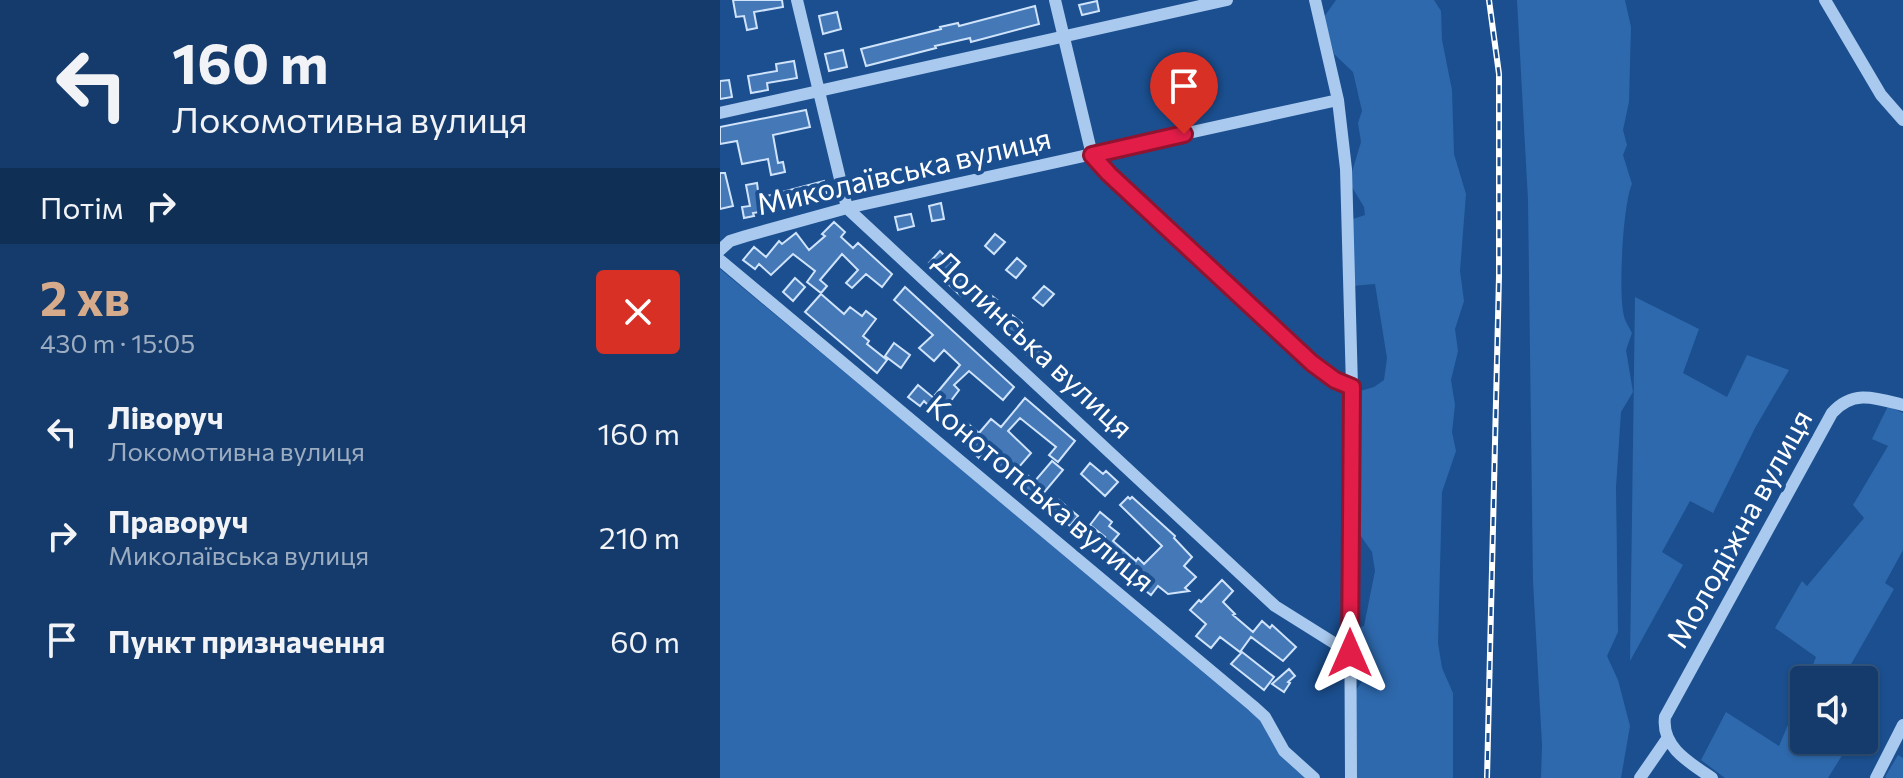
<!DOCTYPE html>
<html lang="uk">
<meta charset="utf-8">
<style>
body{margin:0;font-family:Commissioner,sans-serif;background:#1d4271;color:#f1f3f6;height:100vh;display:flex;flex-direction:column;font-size:30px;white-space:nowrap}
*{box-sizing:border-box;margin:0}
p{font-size:26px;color:#9dadc1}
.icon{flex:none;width:44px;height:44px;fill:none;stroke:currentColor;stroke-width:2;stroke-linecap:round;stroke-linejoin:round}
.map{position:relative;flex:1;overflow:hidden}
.panel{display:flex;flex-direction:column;background:#143b6b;width:720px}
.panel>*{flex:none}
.hud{background:#143b6b;color:#f1f3f6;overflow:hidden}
.controls{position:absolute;left:1070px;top:666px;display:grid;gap:16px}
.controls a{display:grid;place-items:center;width:88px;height:88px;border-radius:8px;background:#143b6b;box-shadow:0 2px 6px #0004,0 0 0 2px #33557e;font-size:40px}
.pin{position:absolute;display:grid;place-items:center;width:68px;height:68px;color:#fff;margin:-82px -34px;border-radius:50% 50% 50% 0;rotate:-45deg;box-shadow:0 0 8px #0007}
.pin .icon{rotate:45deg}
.me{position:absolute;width:88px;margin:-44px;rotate:0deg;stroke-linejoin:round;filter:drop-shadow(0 0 6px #0008)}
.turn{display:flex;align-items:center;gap:28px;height:168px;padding:0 40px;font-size:36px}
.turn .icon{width:104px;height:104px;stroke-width:2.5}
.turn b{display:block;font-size:56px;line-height:68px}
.then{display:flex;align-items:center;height:76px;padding:0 40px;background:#0003;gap:16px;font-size:30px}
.round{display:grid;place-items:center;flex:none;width:84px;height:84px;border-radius:8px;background:#1d4271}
.head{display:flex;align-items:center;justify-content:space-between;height:136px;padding:0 40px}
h1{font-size:48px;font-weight:700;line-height:60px;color:#d6ab8b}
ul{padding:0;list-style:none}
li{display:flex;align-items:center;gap:24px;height:104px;padding:0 40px}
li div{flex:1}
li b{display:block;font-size:30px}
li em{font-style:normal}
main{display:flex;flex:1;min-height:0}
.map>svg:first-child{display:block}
</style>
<main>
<section class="panel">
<div class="hud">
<div class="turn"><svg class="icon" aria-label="left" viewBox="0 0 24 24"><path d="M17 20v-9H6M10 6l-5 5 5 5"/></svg><div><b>160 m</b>Локомотивна вулиця</div></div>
<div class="then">Потім<svg class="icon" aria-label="right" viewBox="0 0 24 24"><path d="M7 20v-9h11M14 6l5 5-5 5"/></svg></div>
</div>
<div class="head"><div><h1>2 хв</h1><p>430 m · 15:05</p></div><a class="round" style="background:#d93025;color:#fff"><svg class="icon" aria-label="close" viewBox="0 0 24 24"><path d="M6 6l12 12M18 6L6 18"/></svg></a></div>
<ul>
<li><svg class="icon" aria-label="left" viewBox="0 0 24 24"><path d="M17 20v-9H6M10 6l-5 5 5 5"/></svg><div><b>Ліворуч</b><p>Локомотивна вулиця</p></div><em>160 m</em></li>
<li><svg class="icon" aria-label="right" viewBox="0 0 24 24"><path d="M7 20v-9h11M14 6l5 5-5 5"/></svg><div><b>Праворуч</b><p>Миколаївська вулиця</p></div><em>210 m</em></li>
<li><svg class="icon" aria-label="arrive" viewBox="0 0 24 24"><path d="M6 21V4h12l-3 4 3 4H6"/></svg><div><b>Пункт призначення</b></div><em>60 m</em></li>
</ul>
</section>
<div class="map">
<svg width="1183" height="778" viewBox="0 0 1183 778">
<rect width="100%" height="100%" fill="#1b4f8f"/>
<path fill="#2e69ad" d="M616,0H714L721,11L722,40L732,90L734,154L746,194L740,271L744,301L735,329L738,351L731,380L735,405L732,432L736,451L722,492L718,643L722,668L733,693V778H635L634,693L645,677L644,649L635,646L636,628L644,626L655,571L652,552L638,532L640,391L654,387L664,380L667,358L655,284L632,286L630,220L645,215L644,207L629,182L641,142L638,123L642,111L633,72L614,54L604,17Z
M797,0H905L911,27L909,102L903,130L907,145L903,155L912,184C903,203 898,295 904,316C905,321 909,327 912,333L906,350L913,392L901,412L896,487L898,632L887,656L898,680L910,726L901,778H821L822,745L813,581L808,200Z
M0,269L539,716L588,778H0Z
M915,297L979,329L963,373L1007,397L1027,355L1069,370L1035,428L993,513L970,501L942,552L963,565L910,661Z
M1168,406L1183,413V550L1165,583L1174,589L1122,680H1087L1096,657L1055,628L1082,581L1087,586L1144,518L1133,505L1168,446L1152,439Z
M1084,687V740L1131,741L1108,778H1005L981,760L1006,712L1059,746Z
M1178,755L1183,758V778H1167L1165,777Z"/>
<path fill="#4478b7" stroke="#cfe3fa" stroke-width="2" d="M13,0H62L63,7L34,12L37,28L27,30L24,16L16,17Z
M377,1L379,11L362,15L359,5Z
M315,6L319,24L251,42L250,38L215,46L216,48L146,66L141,49L221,29L220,27L238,23L239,26Z
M117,12L121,29L103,34L99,16Z
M123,50L127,67L109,71L105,54Z
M74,61L77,78L47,83L48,90L31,93L28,76L57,71L56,64Z
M9,80L12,97L0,99V81Z
M86,110L90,127L53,135L58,163L63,162L65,172L51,175L48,159L22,164L17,141L0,144V127Z
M0,173H5L13,206L0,209Z
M104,181L108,198L79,204L80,206L33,213L34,216L24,218L22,207L30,206L26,185L37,183L39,198Z
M221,203L224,219L212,221L209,206Z
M191,214L194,226L178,230L175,217Z
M114,222L125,232L121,237L133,248L138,243L172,274L162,287L146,274L132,288L126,283L138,270L122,254L100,280L107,286L101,293L87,282L95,271L73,254L51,275L39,264L35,269L23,260L34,247L46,257L59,241L62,244L76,233L89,250L105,236L102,234Z
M275,234L285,242L274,254L265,246Z
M220,251L252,283L241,296L228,284L231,282L209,263Z
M297,258L306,266L296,278L286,270Z
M75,278L85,287L73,301L63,292Z
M324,286L334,294L323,306L313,298Z
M185,287L294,387L283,400L249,371L234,385L239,390L227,406L215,395L240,365L224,350L214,361L199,348L213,335L174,300Z
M267,292L277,300L266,313L257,305Z
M101,294L124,314L130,307L142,316L146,311L156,319L143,336L149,341L147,344L167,360L157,373L85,312Z
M292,315L302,323L291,336L281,328Z
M313,339L323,347L313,360L303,351Z
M174,343L190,355L181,368L165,356Z
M198,385L215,399L209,406L204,401L200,406L188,397Z
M305,398L355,441L338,462L329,455L336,447L300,418L288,431L311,453L298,468L315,481L332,461L343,470L316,502L274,467L280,459L267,449L259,458L236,436L247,423L259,433L271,419L281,427Z
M370,463L383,474L386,471L398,482L385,496L361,474Z
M408,497L410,499L412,497L455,536L454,538L472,557L464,566L476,577L465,588L469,591L448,594L438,586L431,595L375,550L385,537L370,525L380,512L392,522L389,526L399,534L393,541L416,561L418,558L424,564L442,546L400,505Z
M339,500L358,516L350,526L343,520L340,523L328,513Z
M502,580L513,591L503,602L515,614L513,615L533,632L542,621L550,628L552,625L576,647L563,661L531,637L520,652L500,637L491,648L476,636L486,624L470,610L479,600L481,602Z
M522,652L554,677L544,690L511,664Z
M569,669L575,676L568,682L570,683L564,692L552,684Z"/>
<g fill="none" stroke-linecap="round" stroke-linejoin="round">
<path stroke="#a9c9ee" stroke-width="12" d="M77,0L127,208L555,606L630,653
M335,0L372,155L389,174L592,363L615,380L632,387
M595,0L618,100L626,169L632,387L630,567L631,778
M1105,0L1161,95L1183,120
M0,113L507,0
M0,250L10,241L26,236L127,208L618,100
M0,260L533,706L545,717L564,751L594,778
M920,778L947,739
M992,778C970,763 941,747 945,717L1112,413C1133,389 1156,398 1183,405
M1156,778L1183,725"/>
<g stroke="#fff" stroke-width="6">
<path id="rail" d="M767,778L779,276V74L769,0"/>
</g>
<use href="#rail" stroke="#1b4f8f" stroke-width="3" stroke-dasharray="9" stroke-linecap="butt"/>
</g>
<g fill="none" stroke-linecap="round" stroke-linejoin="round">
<g stroke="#92132f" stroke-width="20">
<path id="route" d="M464,134L372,155L389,174L592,363L615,380L632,387L630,653"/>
</g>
<use href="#route" stroke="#e11d48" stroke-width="14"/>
</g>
<g text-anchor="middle" stroke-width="8" stroke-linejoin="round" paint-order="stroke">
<g font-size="30" fill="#fff" stroke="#1b4f8f">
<text transform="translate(184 172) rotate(-13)" y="10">Миколаївська вулиця</text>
<text transform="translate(313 345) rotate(43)" y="10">Долинська вулиця</text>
<text transform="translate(320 494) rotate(40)" y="10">Конотопська вулиця</text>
<text transform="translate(1020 529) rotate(-61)" y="10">Молодіжна вулиця</text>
</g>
</g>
</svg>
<div class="controls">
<a><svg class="icon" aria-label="sound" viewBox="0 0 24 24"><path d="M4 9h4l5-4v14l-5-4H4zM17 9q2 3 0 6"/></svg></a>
</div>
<div class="pin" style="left:464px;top:134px;background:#d93025"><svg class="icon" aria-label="arrive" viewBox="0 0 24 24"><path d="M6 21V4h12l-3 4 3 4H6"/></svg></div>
<svg class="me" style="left:630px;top:653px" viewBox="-20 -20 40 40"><path d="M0-17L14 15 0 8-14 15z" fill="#e11d48" stroke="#fff" stroke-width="4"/></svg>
</div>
</main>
